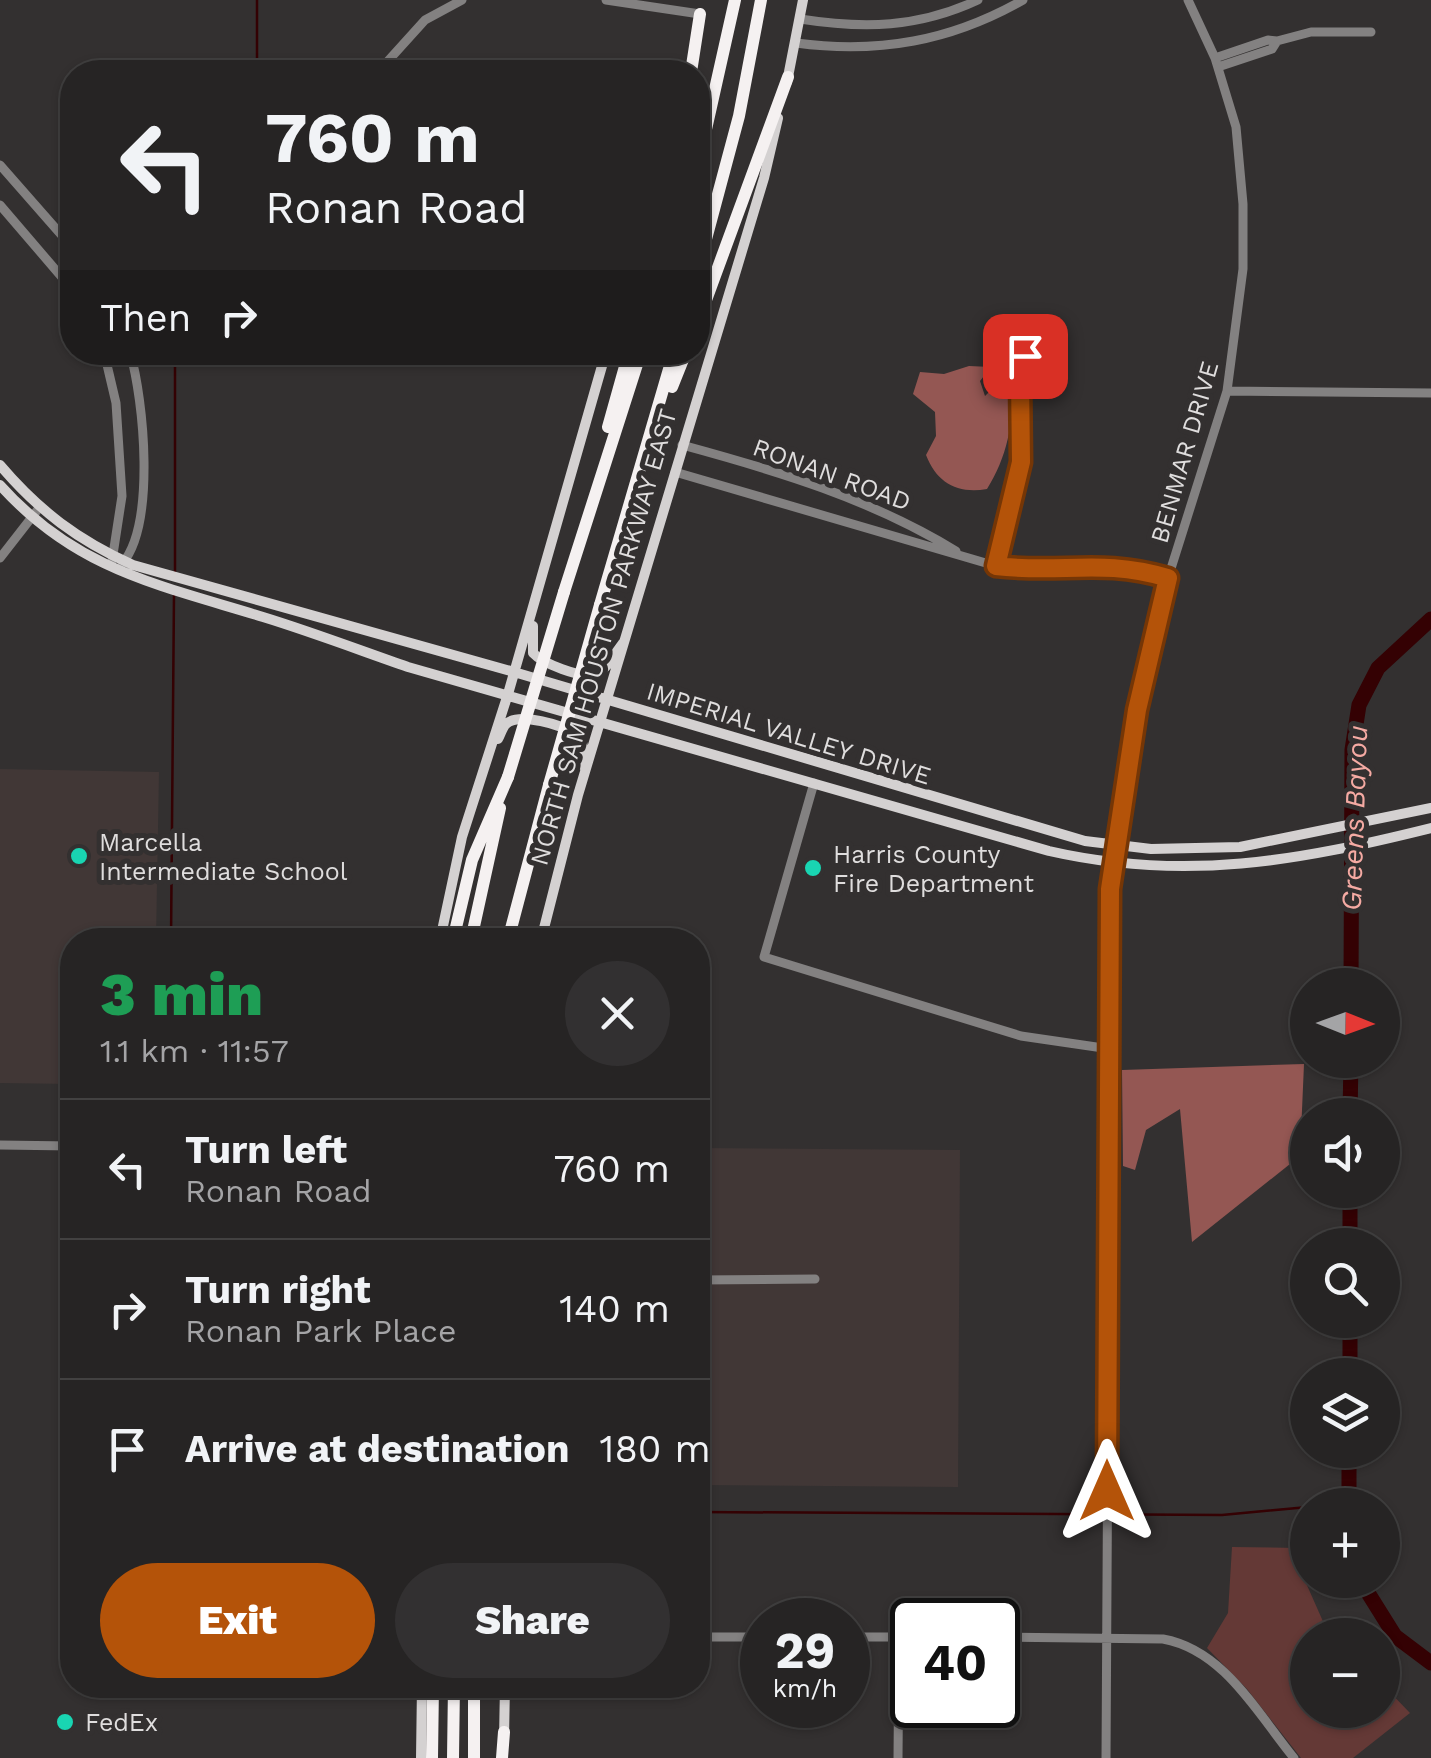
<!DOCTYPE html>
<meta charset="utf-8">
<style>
body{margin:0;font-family:"Work Sans",sans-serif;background:#323031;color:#f1f3f6;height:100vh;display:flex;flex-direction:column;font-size:38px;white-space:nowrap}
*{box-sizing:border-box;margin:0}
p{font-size:32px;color:#a4a4a6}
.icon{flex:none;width:55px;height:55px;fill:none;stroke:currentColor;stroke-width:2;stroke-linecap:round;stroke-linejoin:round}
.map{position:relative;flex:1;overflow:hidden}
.sheet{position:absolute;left:60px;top:928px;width:650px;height:770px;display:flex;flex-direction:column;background:#262424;border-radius:40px;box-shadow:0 2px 8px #0004,0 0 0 2px #424141}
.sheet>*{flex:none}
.guide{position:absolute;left:60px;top:60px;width:650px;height:305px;border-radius:40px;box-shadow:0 2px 8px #0004,0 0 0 2px #424141;background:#262424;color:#f1f3f6;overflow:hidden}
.needle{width:65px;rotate:91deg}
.fabs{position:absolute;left:1290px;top:968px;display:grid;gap:20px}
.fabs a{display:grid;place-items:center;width:110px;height:110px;border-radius:50%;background:#262424;box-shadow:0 2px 8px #0004,0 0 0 2px #424141;font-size:50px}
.speed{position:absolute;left:740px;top:1598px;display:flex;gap:20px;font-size:50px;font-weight:700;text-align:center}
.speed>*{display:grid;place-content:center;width:130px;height:130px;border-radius:50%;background:#262424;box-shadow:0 2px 8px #0004,0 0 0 2px #424141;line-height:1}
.speed small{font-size:25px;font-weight:400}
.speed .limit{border:5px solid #111;border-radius:15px;background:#fff;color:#111}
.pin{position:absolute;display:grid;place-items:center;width:85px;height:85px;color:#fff;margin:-42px;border-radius:20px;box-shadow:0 5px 15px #0006}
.me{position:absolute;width:110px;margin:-55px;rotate:0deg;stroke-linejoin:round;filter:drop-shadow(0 0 8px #0008)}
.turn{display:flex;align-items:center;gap:35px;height:210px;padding:0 40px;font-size:45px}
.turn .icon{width:130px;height:130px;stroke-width:2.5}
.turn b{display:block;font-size:70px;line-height:85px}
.then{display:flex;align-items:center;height:95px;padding:0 40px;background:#0003;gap:20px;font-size:38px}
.round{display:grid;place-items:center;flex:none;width:105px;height:105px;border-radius:52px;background:#323031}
.summary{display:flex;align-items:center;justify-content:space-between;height:170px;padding:0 40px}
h1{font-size:60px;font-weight:800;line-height:75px;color:#1e9e55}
.button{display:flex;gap:20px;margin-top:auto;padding:20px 40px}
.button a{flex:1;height:115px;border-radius:60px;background:#b45309;color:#fff;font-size:40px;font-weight:800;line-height:115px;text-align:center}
.button a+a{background:#323031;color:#f1f3f6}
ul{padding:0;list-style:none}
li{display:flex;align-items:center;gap:30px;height:140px;padding:0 40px;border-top:2px solid #424141}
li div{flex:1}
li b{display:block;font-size:38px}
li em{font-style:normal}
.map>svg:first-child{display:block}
</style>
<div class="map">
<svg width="1431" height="1758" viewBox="0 0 1431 1758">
<rect width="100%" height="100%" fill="#333030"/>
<path fill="#413736" d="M0,769L159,772L156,940H72V1084L0,1083Z
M698,1148L960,1150L958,1487L698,1485Z"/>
<path fill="#643936" d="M1232,1547L1299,1548L1306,1583L1329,1635H1308V1710H1382L1383,1685L1410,1713L1353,1758H1301L1247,1689L1207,1648L1228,1613Z"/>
<path fill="#945753" d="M969,366L991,367L980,381L985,396L998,383L1013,387C1013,425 1007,457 987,489C957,494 937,483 926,455L936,436L935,412L913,394L920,372L944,374Z
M1304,1064L1300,1156L1192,1242L1180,1109L1146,1130L1135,1170L1123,1166L1122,1070Z"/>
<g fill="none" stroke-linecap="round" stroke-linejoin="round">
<path stroke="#340103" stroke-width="2.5" d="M257,0V72
M175,352V571
M171,940L174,594
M698,1512L1222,1515L1308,1507"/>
<path stroke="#340103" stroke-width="15" d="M1351,985L1352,750L1359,705L1378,668L1431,619
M1350,1115L1351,1060
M1350,1245V1190
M1350,1375V1320
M1349,1505V1450
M1360,1580L1395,1636L1431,1663"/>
<path stroke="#838181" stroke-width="9" d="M606,0L700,14
M800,19C864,29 918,28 978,0
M1277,41L1311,32H1371
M796,43C879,54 951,41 1023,0
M1215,58L1268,40L1277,41L1272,49L1218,67
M378,72L425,20L462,0
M0,165L72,247
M0,205L72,289
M104,352L116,403L122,496L112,561
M1007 366a12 12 0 1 1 24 0a12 12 0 1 1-24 0Z
M1227,391L1431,393
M682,445C778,471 871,499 956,551
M675,472L996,566C1061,574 1103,557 1168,578
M0,558L39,508
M122,564C156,524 144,401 130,352
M996,566L1021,463L1020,378
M814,783L764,957L1021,1036L1110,1049
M0,1145L72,1146
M698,1280L815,1279
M698,1637H762
M848,1637H912
M998,1637L1163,1639C1224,1650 1257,1713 1294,1758
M898,1758L899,1637
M1106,1758L1111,889L1137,710L1168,578L1227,391L1243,269V204L1236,127L1215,58L1188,0"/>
<path stroke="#d4d1d1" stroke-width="10" d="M787,82L803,0
M0,465C39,511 78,540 133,565L514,672L1085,841L1151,849L1240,847L1431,808
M0,485C76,570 159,585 263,617C312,632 359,650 408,667L1049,851C1185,882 1298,861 1431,828
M533,626V653C542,663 581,679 595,674C606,671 616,652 623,643
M498,739C501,734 502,728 506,724C518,712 564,725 576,734C586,741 583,755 582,765
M440,940L462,837L508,694L606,352
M541,940L578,795L764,178L778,118
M504,1739L505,1685
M421,1758L422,1685"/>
<path stroke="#f5f1f1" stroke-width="12" d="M691,72L700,14
M698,165L735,0
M698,269L739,116L761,0
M698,322L788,77
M672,387L686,352
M608,427L629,352
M564,592L641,352
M600,605L674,352
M453,940L472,860L508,777
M471,940L500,808
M508,940L549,785
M453,1758L454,1685
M474,1758V1685
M502,1758L504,1732"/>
<path stroke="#f5f1f1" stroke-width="12" d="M508,777L564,592
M549,785L600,605
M432,1758L433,1685"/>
</g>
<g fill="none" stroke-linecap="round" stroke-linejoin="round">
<g stroke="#753606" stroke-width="25">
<path id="route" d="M1025,356L1031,366L1020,378L1021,462L996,566C1061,574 1102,558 1168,578L1137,710L1110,889L1107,1491"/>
</g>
<use href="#route" stroke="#b45309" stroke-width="18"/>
</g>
<g fill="#19d5b2" stroke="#333030" stroke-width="4">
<circle cx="79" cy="856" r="10"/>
<circle cx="813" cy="868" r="10"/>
<circle cx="65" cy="1722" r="10"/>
</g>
<g text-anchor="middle" stroke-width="10" stroke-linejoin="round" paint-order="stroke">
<g font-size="25" fill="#dfdddd" stroke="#333030">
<text transform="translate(1184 452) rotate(-74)" y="9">BENMAR DRIVE</text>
<text transform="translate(832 474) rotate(20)" y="9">RONAN ROAD</text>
<text transform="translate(603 637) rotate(-74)" y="9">NORTH SAM HOUSTON PARKWAY EAST</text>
<text transform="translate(789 733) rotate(17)" y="9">IMPERIAL VALLEY DRIVE</text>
</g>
<g font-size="25" fill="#dfdddd" stroke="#333030" text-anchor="start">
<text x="99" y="851">Marcella<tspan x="99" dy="29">Intermediate School</tspan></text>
<text x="833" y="863">Harris County<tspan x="833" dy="29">Fire Department</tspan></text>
<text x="85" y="1731">FedEx</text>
</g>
<g font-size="28" font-style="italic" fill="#f5aaa3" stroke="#333030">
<text transform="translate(1354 818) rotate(-88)" y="10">Greens Bayou</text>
</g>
</g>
</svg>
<div class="fabs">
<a><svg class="needle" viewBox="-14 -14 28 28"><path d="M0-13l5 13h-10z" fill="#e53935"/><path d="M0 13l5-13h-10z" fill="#a4a4a6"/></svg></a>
<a><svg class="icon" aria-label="sound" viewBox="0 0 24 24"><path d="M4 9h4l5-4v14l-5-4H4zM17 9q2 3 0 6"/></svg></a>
<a><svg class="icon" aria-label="search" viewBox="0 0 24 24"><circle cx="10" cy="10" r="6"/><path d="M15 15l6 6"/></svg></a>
<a><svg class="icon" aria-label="layers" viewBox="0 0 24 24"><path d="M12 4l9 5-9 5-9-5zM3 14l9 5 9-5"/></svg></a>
<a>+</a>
<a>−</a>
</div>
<div class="speed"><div>29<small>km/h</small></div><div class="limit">40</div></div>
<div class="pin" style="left:1025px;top:356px;background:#d93025"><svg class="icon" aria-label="arrive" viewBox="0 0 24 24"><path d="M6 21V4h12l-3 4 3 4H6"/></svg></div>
<svg class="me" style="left:1107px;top:1491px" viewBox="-20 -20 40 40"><path d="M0-17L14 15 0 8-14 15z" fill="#b45309" stroke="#fff" stroke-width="4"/></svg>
<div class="guide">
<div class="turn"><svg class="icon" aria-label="left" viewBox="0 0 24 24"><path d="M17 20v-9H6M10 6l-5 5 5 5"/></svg><div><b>760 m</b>Ronan Road</div></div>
<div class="then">Then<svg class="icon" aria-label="right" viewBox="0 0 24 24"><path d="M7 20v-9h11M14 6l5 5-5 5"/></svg></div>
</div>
<section class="sheet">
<div class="summary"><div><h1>3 min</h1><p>1.1 km · 11:57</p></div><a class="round"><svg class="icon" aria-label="close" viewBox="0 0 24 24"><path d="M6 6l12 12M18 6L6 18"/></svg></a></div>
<ul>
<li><svg class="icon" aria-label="left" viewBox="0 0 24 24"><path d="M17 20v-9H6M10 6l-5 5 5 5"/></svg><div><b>Turn left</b><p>Ronan Road</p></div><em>760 m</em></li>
<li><svg class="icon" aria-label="right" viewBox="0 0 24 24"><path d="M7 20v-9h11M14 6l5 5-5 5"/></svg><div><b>Turn right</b><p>Ronan Park Place</p></div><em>140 m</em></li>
<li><svg class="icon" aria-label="arrive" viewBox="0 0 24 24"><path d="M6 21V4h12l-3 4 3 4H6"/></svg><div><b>Arrive at destination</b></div><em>180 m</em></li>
</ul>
<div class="button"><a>Exit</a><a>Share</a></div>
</section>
</div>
